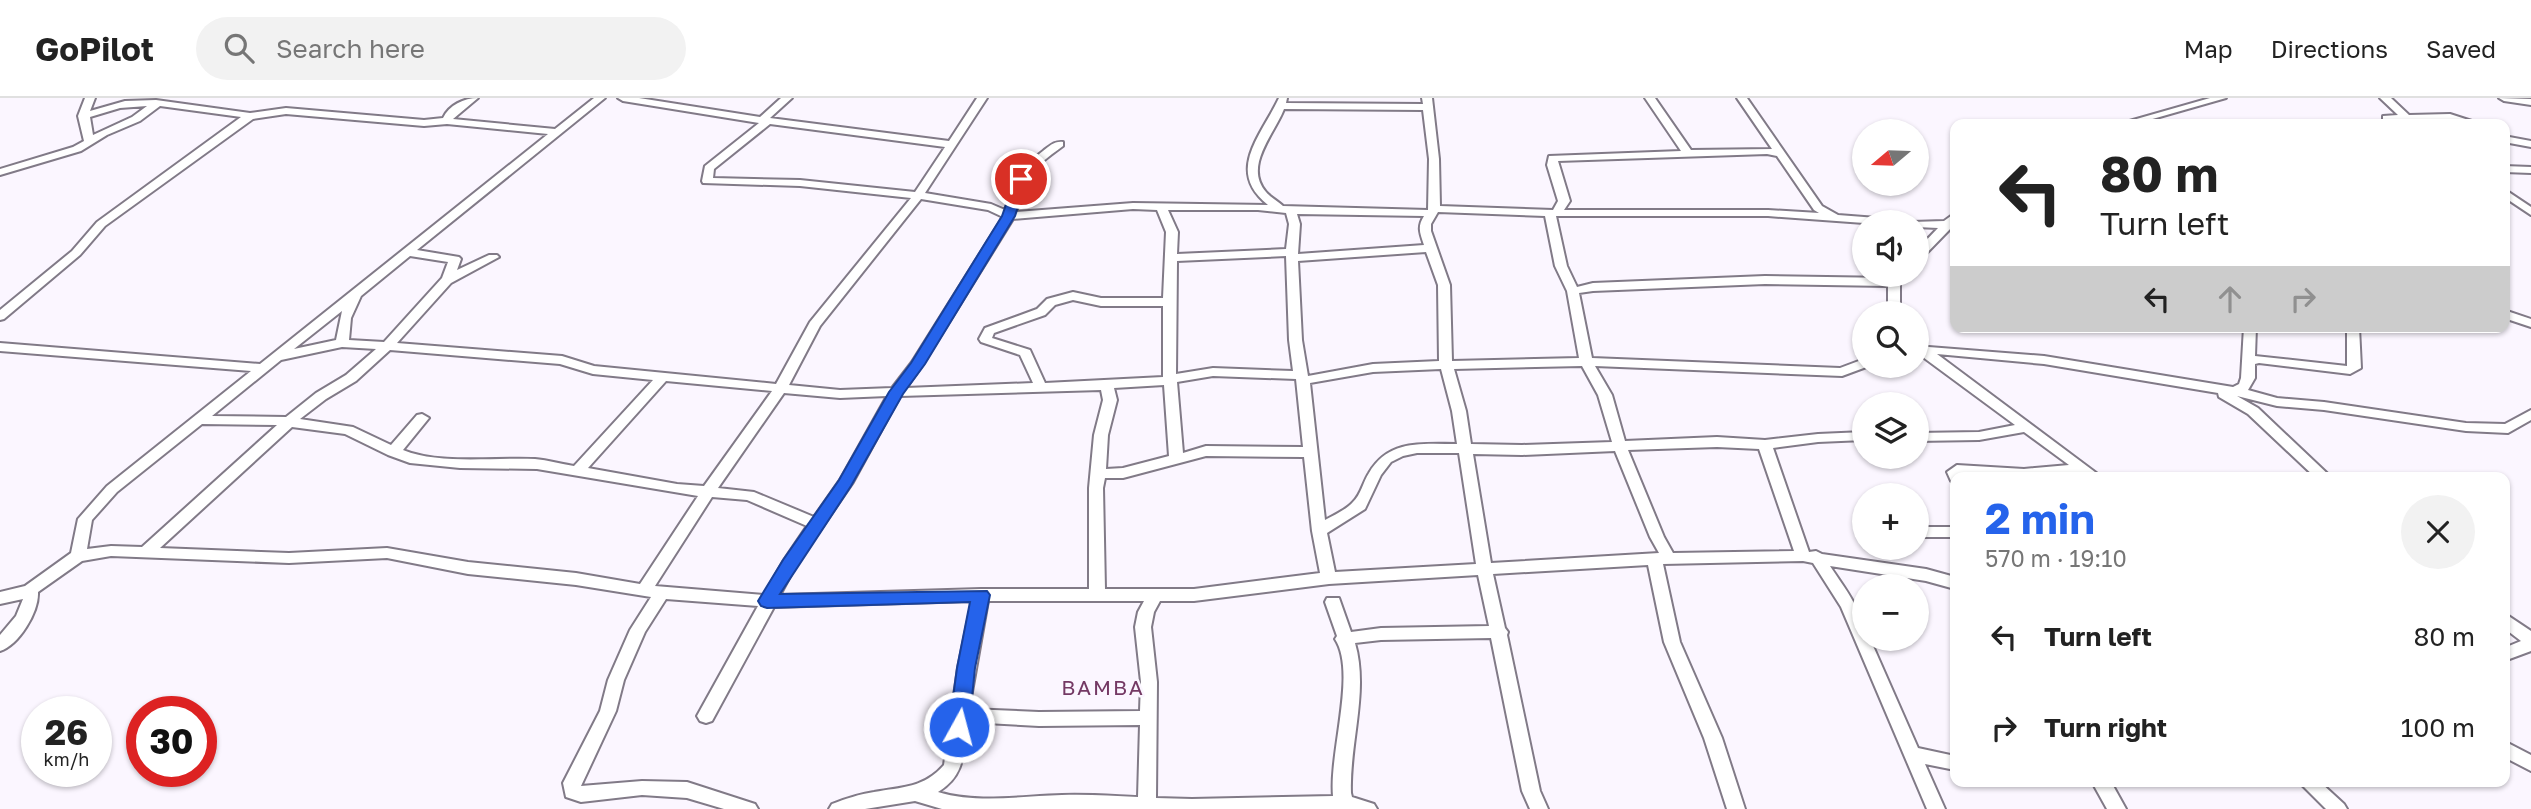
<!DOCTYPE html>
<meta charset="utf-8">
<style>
body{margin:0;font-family:"Golos Text",sans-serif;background:#f2f2f2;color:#222;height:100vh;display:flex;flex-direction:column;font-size:26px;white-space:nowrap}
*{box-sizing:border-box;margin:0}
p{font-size:23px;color:#767676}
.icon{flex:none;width:38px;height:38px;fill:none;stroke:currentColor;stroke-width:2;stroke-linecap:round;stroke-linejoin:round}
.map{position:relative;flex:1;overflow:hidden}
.drawer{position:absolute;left:1950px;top:374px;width:560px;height:315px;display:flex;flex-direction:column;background:#fff;border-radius:14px;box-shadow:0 2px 5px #0004}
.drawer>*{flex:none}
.guide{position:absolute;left:1950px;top:21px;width:560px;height:214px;border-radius:14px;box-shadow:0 2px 5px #0004;background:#fff;color:#222;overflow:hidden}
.needle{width:46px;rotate:251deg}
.tools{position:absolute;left:1852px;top:21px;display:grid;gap:14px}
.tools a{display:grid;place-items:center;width:77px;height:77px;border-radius:50%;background:#fff;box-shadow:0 2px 5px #0004;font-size:35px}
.speed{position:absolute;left:21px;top:598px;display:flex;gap:14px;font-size:35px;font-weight:700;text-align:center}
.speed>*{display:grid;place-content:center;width:91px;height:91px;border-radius:50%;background:#fff;box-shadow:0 2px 5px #0004;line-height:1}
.speed small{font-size:18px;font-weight:400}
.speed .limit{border:10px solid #d22;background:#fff;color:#111}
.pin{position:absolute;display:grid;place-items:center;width:60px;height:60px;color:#fff;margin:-30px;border:4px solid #fff;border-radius:50%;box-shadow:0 2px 7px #0007}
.me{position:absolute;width:77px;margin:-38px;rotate:7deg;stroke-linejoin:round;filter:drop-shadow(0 0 5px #0008)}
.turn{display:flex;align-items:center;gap:24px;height:147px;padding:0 35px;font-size:32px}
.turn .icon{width:91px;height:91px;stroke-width:2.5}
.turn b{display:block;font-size:49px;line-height:60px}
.lanes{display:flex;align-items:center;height:66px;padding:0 35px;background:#0003;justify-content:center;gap:35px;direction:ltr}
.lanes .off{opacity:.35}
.round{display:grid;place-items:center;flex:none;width:74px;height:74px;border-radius:37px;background:#f2f2f2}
.headline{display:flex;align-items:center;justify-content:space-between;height:119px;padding:0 35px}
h1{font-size:42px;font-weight:700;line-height:52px;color:#2563eb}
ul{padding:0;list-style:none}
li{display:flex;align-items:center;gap:21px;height:91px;padding:0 35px}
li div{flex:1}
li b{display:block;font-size:26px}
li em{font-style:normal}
header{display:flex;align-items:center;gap:42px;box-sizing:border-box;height:98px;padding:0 35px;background:#fff;border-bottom:2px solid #e0e0e0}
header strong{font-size:33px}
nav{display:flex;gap:38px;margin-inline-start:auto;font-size:24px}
.search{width:490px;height:63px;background:#f2f2f2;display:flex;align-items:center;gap:18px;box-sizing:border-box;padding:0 24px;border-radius:38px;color:#767676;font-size:26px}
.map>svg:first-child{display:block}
</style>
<header>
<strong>GoPilot</strong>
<div class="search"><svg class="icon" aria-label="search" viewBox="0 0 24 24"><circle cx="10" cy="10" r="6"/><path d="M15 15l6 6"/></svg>Search here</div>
<nav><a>Map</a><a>Directions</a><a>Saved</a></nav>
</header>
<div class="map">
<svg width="2531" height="711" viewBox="0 0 2531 711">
<rect width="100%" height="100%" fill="#fbf6ff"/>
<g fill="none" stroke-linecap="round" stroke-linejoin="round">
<g stroke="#817a87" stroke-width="4">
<path id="minor" d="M85,0H95L90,13L125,3L156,2L250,15L286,10L424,22L443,20C449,7 464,0 478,0L453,21L555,31L594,0H605L417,152L459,159L461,161L457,172L489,157H497L499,159L451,185L397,245L562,258L594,268L776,286L810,224L911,100L800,88L703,85L702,83L705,68L759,25L623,3L618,0H639L760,19L781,0H792L770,20L949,43L977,0H987L925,95L991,106L1005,112C1016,81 1016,73 1043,53C1050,48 1054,43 1063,44V48C1029,73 1029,74 1016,114L1133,105L1268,107C1225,73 1261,38 1279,0H1287L1286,5L1423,6L1422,0H1432L1439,61L1440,108L1553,112L1558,103L1547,67L1549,58L1681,53L1645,0H1655L1691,52L1772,51L1737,0H1747L1822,108L1838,117L1890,121L1895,124L1864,125L1768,118H1556L1567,168L1577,189L1593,185L1765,178L1891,180L1893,177H1905L1900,184V215H1888V188L1765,186L1593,193L1579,195L1592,260L1840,270L1864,261V268H1869L1842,278L1595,268L1612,297L1625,343L1717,339L1765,342L1818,336L1864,334V342L1818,344L1773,350L1809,454L1816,453L1822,456L1926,471L1955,479V491L1926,483L1830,468C1845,491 1864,513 1864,541H1870L1918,650L1955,658V672L1925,666L1945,711H1927L1841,509L1813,465L1803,463L1663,466L1680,544L1722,640L1745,711H1727L1704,640L1664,544L1648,467L1493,476L1505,530L1508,534L1507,537L1540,693L1548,711H1530L1522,693L1491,540L1381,542L1355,545C1369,593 1349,646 1351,695L1352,699L1374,706L1377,711H942L915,703L865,711H829L832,706C845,701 860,696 874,694C902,689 924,690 944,667L958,570L972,503L774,509L712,623L706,625L700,623L697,618L758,508L666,501L645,534L624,582L616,613L581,688L642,683L687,684L755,706L758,711H724L687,700L642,697L581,704L566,699L563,685L600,613L608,582L630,532L651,499L576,487L468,476L387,460L289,465L111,458L82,463L38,494C39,514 19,547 0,553V537L16,518L23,501L0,506V494L25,488L71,455L78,421L107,388L251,273L0,253V245L260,266L548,36L447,26L424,28L286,16L253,21L105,128L80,157L4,221L0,222V212L72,153L97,124L241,19L160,8L140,23L107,37L81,53L0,77V71L73,49L84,43L78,18ZM147,8L132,19L93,37L90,19L120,10ZM1284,11L1423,12L1429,61L1428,112L1283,108C1278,103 1270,99 1266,94C1243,68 1275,35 1284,11ZM770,26L945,49L915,94L800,82L713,80L714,71ZM1767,56L1777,58L1814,112L1819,115L1768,112H1564L1570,103L1558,63ZM921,101L988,112L1003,119L912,264L892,290L840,292L789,287L820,228ZM1133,111L1157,112L1166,134L1163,200H1101L1073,194L1047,201L1037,211L985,230L979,241L981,244L1020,257L1033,285L906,290L923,266L1013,121ZM1168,112H1258L1286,115L1289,126L1286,151L1177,156L1178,134ZM1438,114L1545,118L1555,168L1567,193L1579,260L1452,263L1450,187L1431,133V126ZM1297,116L1424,118C1417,129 1420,135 1424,147L1298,156L1300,126ZM1426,154L1438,187L1439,263L1373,266L1308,278L1302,242L1298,163ZM410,158L448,164L442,180L384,244L349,242L351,220L361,198ZM1286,158L1289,242L1293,273L1213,270L1176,276L1177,163ZM1073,202L1101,208H1163V279L1045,285L1030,252L992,240L994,235L1045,217L1055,207ZM342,213L336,242L294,251ZM342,249L376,251L346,277L316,295L286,319L212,318L281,262ZM390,252L560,266L593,276L653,282L574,368C561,366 548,362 535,361C495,359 440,367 403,352L429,320L422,316L417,317L391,347L353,329L300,321L326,301L356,283ZM1582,268L1598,297L1612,344L1522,347L1471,346L1466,313L1454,271ZM1441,271L1452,313L1457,346C1422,346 1389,341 1369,375C1363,384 1361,397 1353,404C1346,412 1334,417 1325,422L1310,285L1373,274ZM1213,278L1296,281L1303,349L1206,348L1183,355L1177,284ZM666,283L772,293L704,388L677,386L588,370ZM1164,287L1169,358L1123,370L1106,371L1108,337L1117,302L1114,290ZM1101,292L1103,302L1094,337L1089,390V491H981L780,497L795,469L853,384L900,298ZM784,295L840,300L887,298L840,382L814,419L754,394L718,390ZM202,326L277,327L142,449L111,448L87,451L92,422L117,394ZM292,329L345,336L388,357L410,365L460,370L537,371L698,398L640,486L576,475L468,464L387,450L289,455L160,450ZM1717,349L1759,351L1794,453L1673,455L1664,439L1628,352ZM1615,353L1650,439L1659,455L1491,465L1473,356L1522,357ZM1417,355H1459L1476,466L1335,474L1327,435L1365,411L1381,377L1391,364L1403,358ZM1206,358L1304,359L1312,433L1320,475L1194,491H1105L1103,390L1105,380H1123ZM712,399L747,402L807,428L784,462L764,497L655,488ZM1478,477L1489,528L1381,530L1351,534L1339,500H1327L1325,504L1337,538L1335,541C1357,574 1329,654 1333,698L1192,701L1156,700L1157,584L1151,529L1154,514L1160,503H1194L1329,486ZM988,503H1144L1138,514L1135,529L1141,584L1140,613L1039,614L969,611ZM967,624L1039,628L1140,627L1138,699C1113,698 1087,696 1062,697C1021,698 977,706 938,694C966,677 963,654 967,624Z
M2210,0H2226L2135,26H2119Z
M2380,0H2391L2409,17L2450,16L2481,26H2465L2450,22H2383V18L2398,17Z
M2499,0L2531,1V7L2504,3Z
M2504,38L2531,43V49L2504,44Z
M2504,68L2531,69V75L2504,74Z
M2504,91L2531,109V117L2504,99Z
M1955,115V125L1952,129L1920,162L1916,163V153L1938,130L1916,129V124H1912L1944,123Z
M2504,212L2531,221V229L2504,220Z
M2244,229H2256L2255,258L2347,268V229H2359L2361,270L2350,276L2259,265L2255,266V280L2248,292L2277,300L2324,304L2466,325L2505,326L2531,312V322L2508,335L2466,333L2324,312L2277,308L2237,298L2258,310L2332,380H2316L2248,316L2219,299L2218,295L2044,266L1937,256L2103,380H2086L2080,375L2034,380L1962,377L1963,380H1955V384L1951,383L1947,374L1957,367L2024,371L2069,367L2024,334L1979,342L1916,343V335L1979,334L2015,327L1916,254V248L2044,258L2233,289L2239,286L2241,280Z
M1916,429H1955V439H1916Z
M2504,515L2531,533V553L2504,563V550L2521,543L2504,530Z
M2504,643L2531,657V673L2504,659Z
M2092,684H2111L2126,711H2107Z
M2299,684H2320L2344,706L2347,711H2326Z"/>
</g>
<use href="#minor" fill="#fff" fill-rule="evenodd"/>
</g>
<path fill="#2563eb" stroke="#184099" stroke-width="2" d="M1021,77L1027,81L1015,118L925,266L903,296L851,388L780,496L987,493L990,497L975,570L969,629L966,634L959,637L952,634L949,629L957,570L970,504L767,510L761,508L758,503L783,462L839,382L889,294L911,265L1002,118L1015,81Z"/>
<g text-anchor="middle" stroke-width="5" stroke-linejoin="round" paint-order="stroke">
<g font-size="21" letter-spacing="2" fill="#743964" stroke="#fbf6ff">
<text x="1103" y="597">BAMBA</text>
</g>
</g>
</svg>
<div class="tools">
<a><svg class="needle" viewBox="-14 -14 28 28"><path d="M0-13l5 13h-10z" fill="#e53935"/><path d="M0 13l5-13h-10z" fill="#767676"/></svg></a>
<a><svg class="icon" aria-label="sound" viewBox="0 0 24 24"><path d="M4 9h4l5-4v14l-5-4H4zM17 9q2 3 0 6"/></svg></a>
<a><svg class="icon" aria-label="search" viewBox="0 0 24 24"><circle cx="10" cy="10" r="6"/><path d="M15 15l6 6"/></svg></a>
<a><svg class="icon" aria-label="layers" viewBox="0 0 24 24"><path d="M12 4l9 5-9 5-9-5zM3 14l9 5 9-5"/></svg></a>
<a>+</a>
<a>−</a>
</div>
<div class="speed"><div>26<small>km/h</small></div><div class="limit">30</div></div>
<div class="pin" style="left:1021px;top:81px;background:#d93025"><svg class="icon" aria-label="arrive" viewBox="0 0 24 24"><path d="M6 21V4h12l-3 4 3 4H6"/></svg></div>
<svg class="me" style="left:959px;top:629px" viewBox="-20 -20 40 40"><circle r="17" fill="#2563eb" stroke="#fff" stroke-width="3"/><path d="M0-11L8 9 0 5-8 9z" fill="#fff"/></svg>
<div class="guide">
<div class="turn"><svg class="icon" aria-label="left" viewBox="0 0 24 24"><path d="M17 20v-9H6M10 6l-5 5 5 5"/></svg><div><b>80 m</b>Turn left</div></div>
<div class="lanes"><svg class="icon" aria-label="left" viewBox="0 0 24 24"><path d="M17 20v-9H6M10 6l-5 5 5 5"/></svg><svg class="icon off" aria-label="ahead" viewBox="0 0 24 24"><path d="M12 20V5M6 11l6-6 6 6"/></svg><svg class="icon off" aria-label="right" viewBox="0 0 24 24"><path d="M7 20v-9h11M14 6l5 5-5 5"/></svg></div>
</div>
<section class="drawer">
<div class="headline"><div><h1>2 min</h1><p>570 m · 19:10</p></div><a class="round"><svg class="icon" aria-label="close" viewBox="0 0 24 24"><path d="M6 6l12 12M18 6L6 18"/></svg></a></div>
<ul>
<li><svg class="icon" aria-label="left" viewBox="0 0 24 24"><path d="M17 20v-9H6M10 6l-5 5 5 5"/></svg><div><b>Turn left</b></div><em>80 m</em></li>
<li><svg class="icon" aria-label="right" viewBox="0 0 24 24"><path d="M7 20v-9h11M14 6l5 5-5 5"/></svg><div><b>Turn right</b></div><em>100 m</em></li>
</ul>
</section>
</div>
